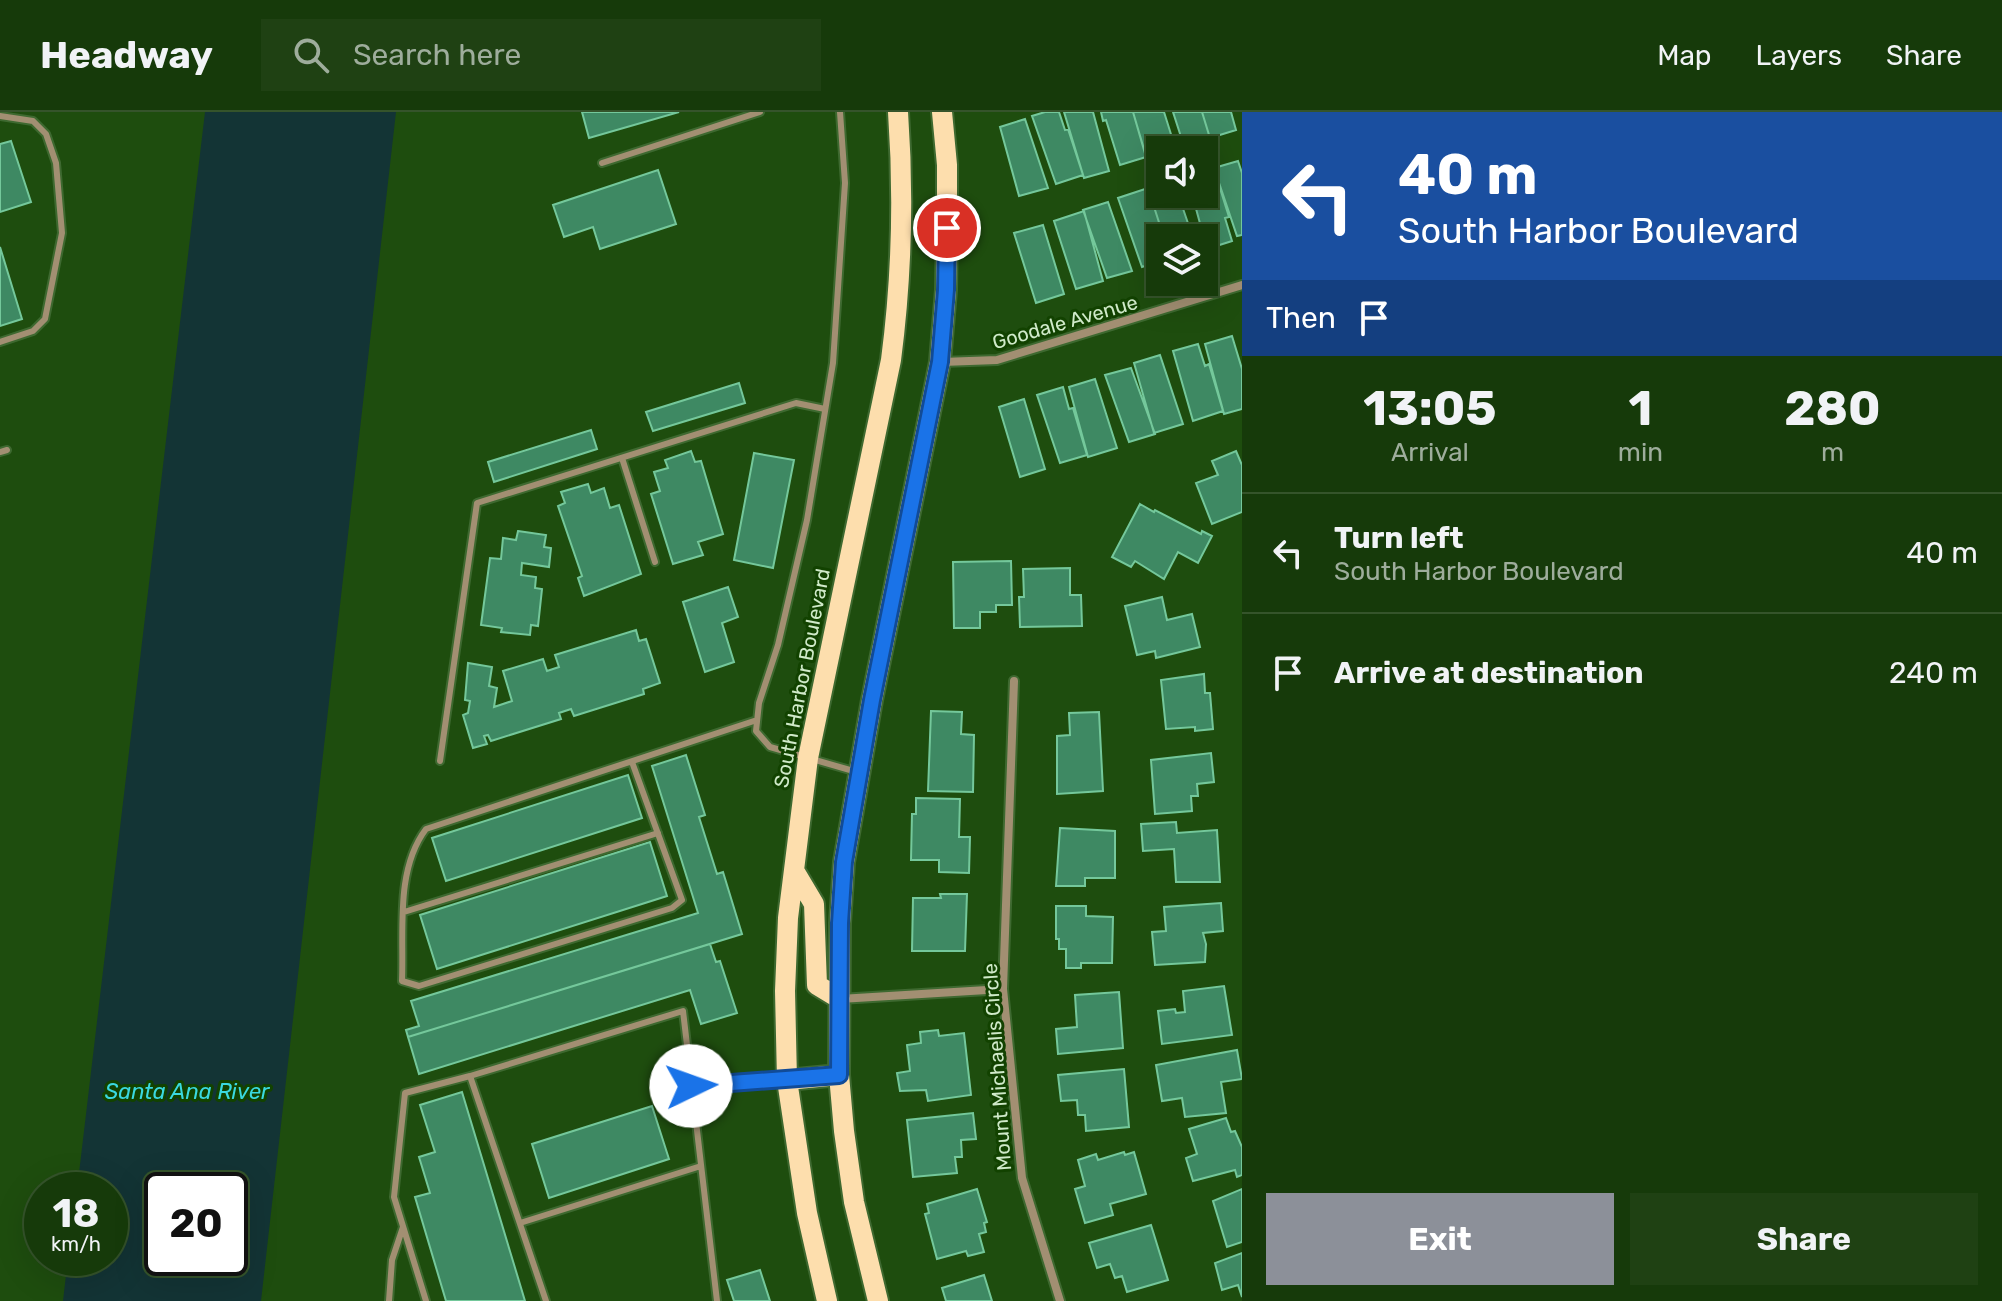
<!DOCTYPE html>
<style>
body{margin:0;font-family:Rubik,sans-serif;background:#1f4113;color:#f1f3f6;height:100vh;display:flex;flex-direction:column;font-size:30px;white-space:nowrap}
*{box-sizing:border-box;margin:0}
p{font-size:26px;color:#9ead9c}
.icon{flex:none;width:44px;height:44px;fill:none;stroke:currentColor;stroke-width:2;stroke-linecap:round;stroke-linejoin:round}
.map{position:relative;flex:1;overflow:hidden}
.details{display:flex;flex-direction:column;background:#163a0a;width:760px}
.details>*{flex:none}
.hud{background:#1a4fa0;color:#fff;overflow:hidden}
.tools{position:absolute;left:1146px;top:24px;display:grid;gap:16px}
.tools a{display:grid;place-items:center;width:72px;height:72px;border-radius:0px;background:#163a0a;box-shadow:0 8px 32px #0002,0 0 0 2px #35542b;font-size:40px}
.speed{position:absolute;left:24px;top:1060px;display:flex;gap:16px;font-size:40px;font-weight:700;text-align:center}
.speed>*{display:grid;place-content:center;width:104px;height:104px;border-radius:50%;background:#163a0a;box-shadow:0 8px 32px #0002,0 0 0 2px #35542b;line-height:1}
.speed small{font-size:20px;font-weight:400}
.speed .limit{border:4px solid #111;border-radius:12px;background:#fff;color:#111}
.pin{position:absolute;display:grid;place-items:center;width:68px;height:68px;color:#fff;margin:-34px;border:4px solid #fff;border-radius:50%;box-shadow:0 2px 8px #0007}
.me{position:absolute;width:88px;margin:-44px;rotate:87deg;stroke-linejoin:round;filter:drop-shadow(0 0 6px #0008)}
.turn{display:flex;align-items:center;gap:28px;height:168px;padding:0 24px;font-size:36px}
.turn .icon{width:104px;height:104px;stroke-width:2.5}
.turn b{display:block;font-size:56px;line-height:68px}
.then{display:flex;align-items:center;height:76px;padding:0 24px;background:#0003;gap:16px;font-size:30px}
.eta{display:flex;justify-content:space-evenly;align-items:center;height:136px;text-align:center}
.eta b{font-size:48px;font-weight:700;line-height:56px}
.button{display:flex;gap:16px;margin-top:auto;padding:16px 24px}
.button a{flex:1;height:92px;border-radius:0px;background:#8c9099;color:#fff;font-size:32px;font-weight:700;line-height:92px;text-align:center}
.button a+a{background:#1f4113;color:#f1f3f6}
ul{padding:0;list-style:none}
li{display:flex;align-items:center;gap:24px;height:120px;padding:0 24px;border-top:2px solid #35542b}
li div{flex:1}
li b{display:block;font-size:30px}
li em{font-style:normal}
header{display:flex;align-items:center;gap:48px;box-sizing:border-box;height:112px;padding:0 40px;background:#163a0a;border-bottom:2px solid #35542b}
header strong{font-size:38px}
nav{display:flex;gap:44px;margin-inline-start:auto;font-size:28px}
.search{width:560px;height:72px;background:#1f4113;display:flex;align-items:center;gap:20px;box-sizing:border-box;padding:0 28px;border-radius:0px;color:#9ead9c;font-size:30px}
main{display:flex;flex:1;min-height:0}
.map>svg:first-child{display:block}
</style>
<header>
<strong>Headway</strong>
<div class="search"><svg class="icon" aria-label="search" viewBox="0 0 24 24"><circle cx="10" cy="10" r="6"/><path d="M15 15l6 6"/></svg>Search here</div>
<nav><a>Map</a><a>Layers</a><a>Share</a></nav>
</header>
<main>
<div class="map">
<svg width="1242" height="1189" viewBox="0 0 1242 1189">
<rect width="100%" height="100%" fill="#1e4d0e"/>
<path fill="#133435" fill-rule="evenodd" d="M205,0H396L261,1189H63L68,1146H110V1078H77ZM162,1078H230V1146H162Z"/>
<path fill="#3e8963" stroke="#74c89b" stroke-width="2" d="M582,0H679L589,26Z
M1045,0H1059L1065,18L1068,17L1083,63L1056,72L1032,4Z
M1064,0H1093L1109,59L1084,66Z
M1101,0H1133L1146,45L1120,53L1106,8L1103,9Z
M1133,0H1164L1175,35L1146,44Z
M1173,0H1202L1209,23L1183,31Z
M1202,0H1231L1236,18L1210,26Z
M1025,7L1048,76L1019,84L1000,15Z
M11,29L31,90L0,100V32Z
M1238,49L1242,61V123L1237,124L1214,56Z
M1214,57L1229,105L1225,106L1232,129L1207,137L1192,82H1204V60Z
M658,58L676,112L600,137L593,115L564,125L553,93Z
M1148,76L1163,123L1159,124L1160,149L1142,155L1118,86Z
M1160,76V82H1178L1193,126H1164L1149,79Z
M1108,90L1132,159L1107,166L1083,98Z
M1084,99L1103,169L1076,177L1054,109Z
M1043,113L1064,182L1036,191L1014,121Z
M0,135L22,207L0,214Z
M1232,224L1242,257V297L1224,302L1205,232Z
M1198,232L1205,254L1209,252L1223,299L1193,309L1173,239Z
M1160,243L1183,312L1154,321L1134,251Z
M1131,256L1155,322L1129,330L1105,263Z
M1095,267L1117,336L1088,345L1069,275Z
M739,271L745,291L653,319L646,300Z
M1063,275L1069,297L1073,296L1087,343L1060,351L1037,283Z
M1024,287L1045,357L1020,365L999,295Z
M591,318L597,337L494,370L488,350Z
M691,339L695,350L701,349L723,422L698,430L703,443L673,452L651,382L660,379L654,360L668,356L665,348Z
M1236,339L1242,353V400L1212,412L1196,371L1218,363L1212,349Z
M754,341L794,348L773,456L734,448Z
M588,372L591,381L604,376L610,396L619,393L641,462L584,484L578,466L582,464L558,394L565,391L561,380Z
M1140,392L1154,400L1155,398L1201,422L1202,419L1212,424L1198,451L1178,440L1164,467L1135,449L1131,455L1112,445Z
M518,419L546,423L544,435L551,436L549,455L522,451L521,463L536,465L535,476L542,477L538,514L531,513L530,523L501,520L502,516L481,513L490,446L501,447L503,426L516,428Z
M1011,449L1012,493H996V500H980V516H954L953,450Z
M1070,456V483H1081L1082,514L1020,515L1019,485H1024L1023,457Z
M728,475L738,505L722,511L734,550L705,560L683,490Z
M1162,485L1167,508L1192,502L1200,535L1156,546L1155,539L1137,543L1125,494Z
M636,518L639,529L646,527L660,571L643,577L644,582L574,604L571,597L559,601L561,607L491,629L488,623L484,624L487,632L473,636L463,603L468,601L470,589L465,588L468,551L492,555L489,574L497,576L494,595L512,589L503,559L543,547L547,559L559,555L555,543Z
M1204,562L1205,581H1210L1213,617L1195,619V615L1166,617L1161,568Z
M931,599L962,600L961,622L974,623L973,680L928,679Z
M1099,600L1103,679L1057,682V624L1070,623L1069,601Z
M1211,641L1214,670L1197,672L1198,684H1191L1192,699L1155,702L1151,648Z
M686,643L705,703L699,705L717,762L723,760L742,822L408,925L406,918L419,914L411,889L698,801L652,654Z
M628,663L642,706L446,769L432,726Z
M916,686L960,687L959,725H970L969,761L939,760V748H911L912,702H916Z
M1176,710L1177,721L1217,718L1220,770H1176L1174,737L1143,739L1141,712Z
M1060,716L1115,719V766H1085V774H1056Z
M650,730L667,784L437,857L420,803Z
M940,782H967L965,839H912L913,786H941Z
M1221,791L1223,819L1203,821L1206,832L1205,850L1155,853L1152,820L1166,819L1164,795Z
M1056,794H1086V804L1113,805L1112,851H1081V856H1066V837H1059V827H1056Z
M710,832L716,850L720,849L737,901L701,912L690,878L419,962L408,925Z
M1224,874L1232,923L1162,932L1158,899L1175,897L1176,901L1185,900L1183,879Z
M1119,880L1123,936L1058,942L1056,917L1077,915L1075,883Z
M938,918L939,924L964,921L971,983L928,989L926,978L900,979L897,961L910,959L907,933L921,931L920,920Z
M1237,938L1242,967L1221,970L1226,1001L1185,1005L1182,986L1162,989L1156,953Z
M1124,957L1129,1015L1086,1019L1085,1003H1078L1077,988L1061,989L1058,963Z
M462,980L525,1189H446L415,1085L430,1081L419,1045L435,1040L420,993Z
M652,994L669,1047L549,1086L532,1032Z
M973,1001L976,1027L961,1028L962,1045H955L957,1061L913,1065L907,1008Z
M1226,1006L1231,1020L1235,1019L1242,1035V1063L1237,1065L1235,1058L1193,1069L1186,1046L1197,1042L1189,1017Z
M1124,1040L1125,1043L1134,1040L1146,1082L1110,1092L1113,1103L1085,1111L1075,1077L1085,1074L1078,1048L1096,1042L1098,1048Z
M977,1077L987,1110L984,1111L986,1120L979,1122L984,1140L968,1144L966,1139L937,1147L925,1102L929,1101L927,1092Z
M1242,1077V1130L1227,1135L1213,1089Z
M1151,1113L1168,1168L1127,1180L1122,1164L1115,1166L1110,1152L1097,1156L1089,1131Z
M1242,1141V1185L1238,1173L1222,1178L1215,1151Z
M760,1158L770,1189H734L727,1168Z
M984,1163L992,1189H946L942,1176Z"/>
<g fill="none" stroke-linecap="round" stroke-linejoin="round">
<g stroke="#3e6930" stroke-width="10">
<path id="service" d="M840,0L845,71L833,251L807,408L778,533L759,591L756,619L770,635L857,660
M0,4L33,9L46,22L56,51L62,121L45,207L33,219L0,230
M602,51L760,0
M0,340L7,338
M622,346L655,450
M440,649L477,391L796,291L825,297
M632,650L682,788L672,796L419,874L402,869C404,820 395,758 426,717L757,608
M404,800L658,721
M470,964L546,1189
M691,974L784,968
M520,1111L701,1054
M389,1189L392,1148L403,1115
M426,1189L394,1085L405,981L470,964L683,899L717,1189"/>
</g>
<g stroke="#3e6930" stroke-width="12">
<path id="minor" d="M942,250L997,248L1242,173
M1014,569L1003,877L1022,1066L1060,1189
M840,887L1003,877"/>
</g>
<g stroke="#3e6930" stroke-width="24">
<path id="primary" d="M795,760L814,792L817,873L840,887
M787,968L839,963
M827,1189L807,1101L787,968L785,879L788,806L808,646L891,248C902,164 904,84 898,0
M878,1189L854,1090L844,1019L839,963L840,811L844,750L872,588L940,250L946,178L947,116V53L942,0"/>
</g>
<use href="#service" stroke="#a28f72" stroke-width="6"/>
<use href="#minor" stroke="#a28f72" stroke-width="8"/>
<use href="#primary" stroke="#fddead" stroke-width="20"/>
</g>
<g fill="none" stroke-linecap="round" stroke-linejoin="round">
<g stroke="#114b97" stroke-width="20">
<path id="route" d="M691,974L839,963L840,811L844,750L872,588L940,250L946,178L947,116"/>
</g>
<use href="#route" stroke="#1a73e8" stroke-width="14"/>
</g>
<g text-anchor="middle" stroke-width="6" stroke-linejoin="round" paint-order="stroke">
<g font-size="20" fill="#d0eac9" stroke="#124200">
<text transform="translate(1065 210) rotate(-16)" y="7">Goodale Avenue</text>
<text transform="translate(802 566) rotate(-79)" y="7">South Harbor Boulevard</text>
<text transform="translate(997 955) rotate(-94)" y="7">Mount Michaelis Circle</text>
</g>
<g font-size="22" font-style="italic" fill="#3ad9e0" stroke="#124200">
<text x="187" y="987">Santa Ana River</text>
</g>
</g>
</svg>
<div class="tools">
<a><svg class="icon" aria-label="sound" viewBox="0 0 24 24"><path d="M4 9h4l5-4v14l-5-4H4zM17 9q2 3 0 6"/></svg></a>
<a><svg class="icon" aria-label="layers" viewBox="0 0 24 24"><path d="M12 4l9 5-9 5-9-5zM3 14l9 5 9-5"/></svg></a>
</div>
<div class="speed"><div>18<small>km/h</small></div><div class="limit">20</div></div>
<div class="pin" style="left:947px;top:116px;background:#d93025"><svg class="icon" aria-label="arrive" viewBox="0 0 24 24"><path d="M6 21V4h12l-3 4 3 4H6"/></svg></div>
<svg class="me" style="left:691px;top:974px" viewBox="-20 -20 40 40"><circle r="19" fill="#fff"/><path d="M0-13L10 11 0 6-10 11z" fill="#1a73e8"/></svg>
</div>
<section class="details">
<div class="hud">
<div class="turn"><svg class="icon" aria-label="left" viewBox="0 0 24 24"><path d="M17 20v-9H6M10 6l-5 5 5 5"/></svg><div><b>40 m</b>South Harbor Boulevard</div></div>
<div class="then">Then<svg class="icon" aria-label="arrive" viewBox="0 0 24 24"><path d="M6 21V4h12l-3 4 3 4H6"/></svg></div>
</div>
<div class="eta">
<div><b>13:05</b><p>Arrival</p></div>
<div><b>1</b><p>min</p></div>
<div><b>280</b><p>m</p></div>
</div>
<ul>
<li><svg class="icon" aria-label="left" viewBox="0 0 24 24"><path d="M17 20v-9H6M10 6l-5 5 5 5"/></svg><div><b>Turn left</b><p>South Harbor Boulevard</p></div><em>40 m</em></li>
<li><svg class="icon" aria-label="arrive" viewBox="0 0 24 24"><path d="M6 21V4h12l-3 4 3 4H6"/></svg><div><b>Arrive at destination</b></div><em>240 m</em></li>
</ul>
<div class="button"><a>Exit</a><a>Share</a></div>
</section>
</main>
